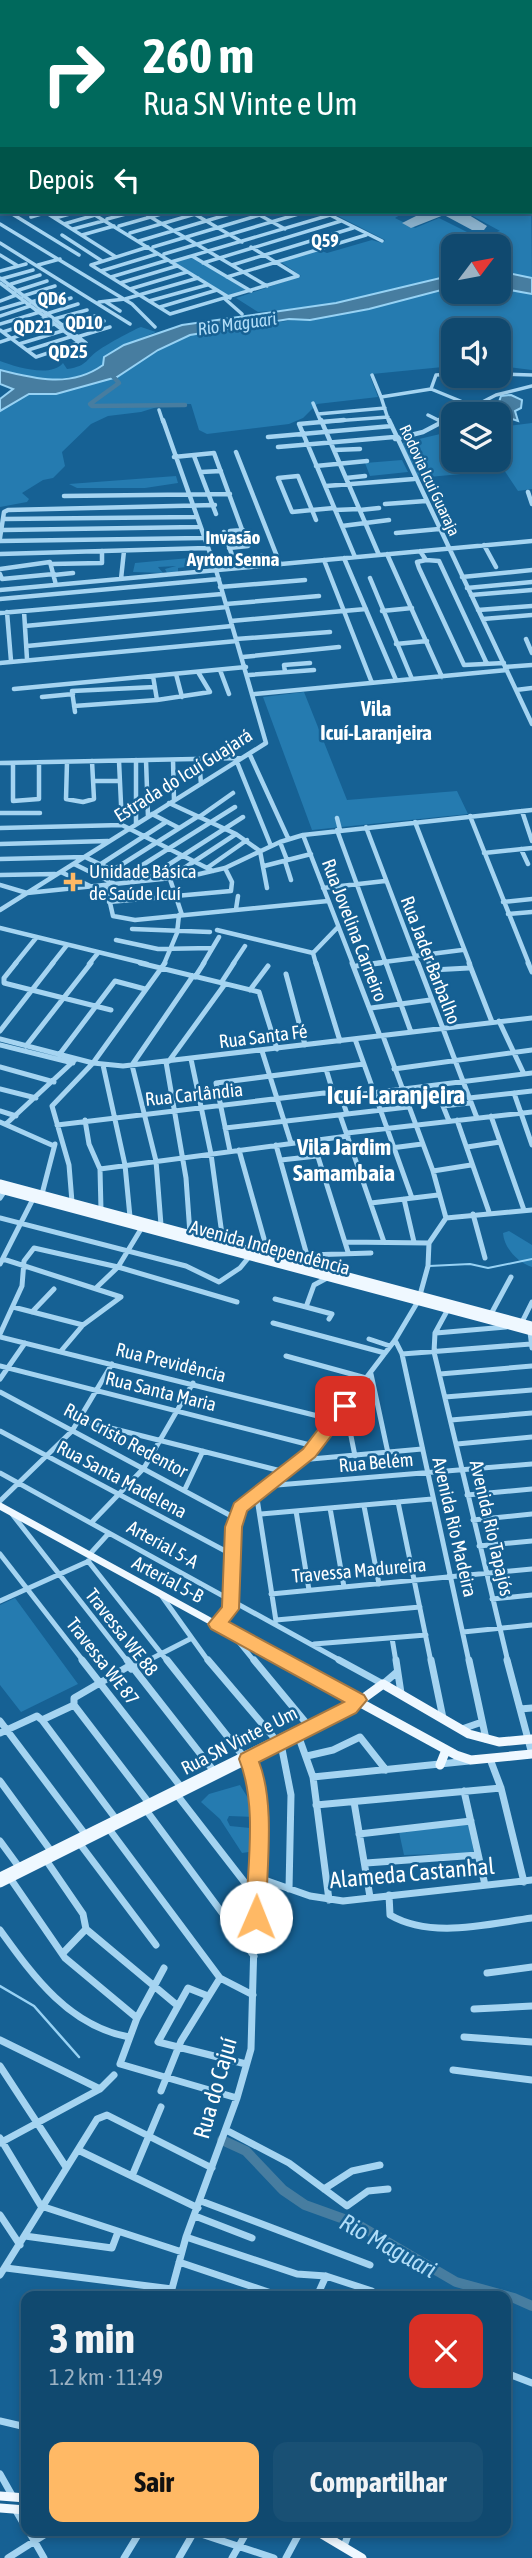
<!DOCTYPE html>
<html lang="pt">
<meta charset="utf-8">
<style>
body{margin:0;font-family:"Asap Condensed",sans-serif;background:#195074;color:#f1f3f6;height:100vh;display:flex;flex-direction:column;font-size:26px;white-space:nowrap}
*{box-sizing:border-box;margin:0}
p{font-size:23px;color:#9cb2c3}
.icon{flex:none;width:38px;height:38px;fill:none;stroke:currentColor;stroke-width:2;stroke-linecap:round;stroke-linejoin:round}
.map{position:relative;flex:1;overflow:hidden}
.drawer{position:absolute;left:21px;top:2291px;width:490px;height:245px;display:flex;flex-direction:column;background:#10496f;border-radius:14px;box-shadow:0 4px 10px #0003,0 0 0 2px #306182}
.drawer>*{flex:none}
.hud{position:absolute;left:0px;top:0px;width:532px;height:214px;box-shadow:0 4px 10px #0003,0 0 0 2px #306182;background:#00695c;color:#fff;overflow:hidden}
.needle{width:46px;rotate:58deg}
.tools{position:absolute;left:441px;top:234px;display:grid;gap:14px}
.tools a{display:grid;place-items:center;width:70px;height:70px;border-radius:14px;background:#10496f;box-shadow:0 4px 10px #0003,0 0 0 2px #306182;font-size:35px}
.pin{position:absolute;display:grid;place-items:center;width:60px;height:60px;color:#fff;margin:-30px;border-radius:14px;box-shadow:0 4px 10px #0006}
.me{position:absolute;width:77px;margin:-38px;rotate:1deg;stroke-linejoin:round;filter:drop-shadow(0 0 5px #0008)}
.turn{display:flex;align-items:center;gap:24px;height:147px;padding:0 28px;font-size:32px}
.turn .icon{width:91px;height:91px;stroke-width:2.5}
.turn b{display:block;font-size:49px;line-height:60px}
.then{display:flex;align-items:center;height:66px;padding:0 28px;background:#0003;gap:14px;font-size:26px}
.round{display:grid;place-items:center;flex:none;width:74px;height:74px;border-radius:14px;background:#195074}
.overview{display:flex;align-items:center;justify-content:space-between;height:119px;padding:0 28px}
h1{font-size:42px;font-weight:700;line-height:52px}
.primary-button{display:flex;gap:14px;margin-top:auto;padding:14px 28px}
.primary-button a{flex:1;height:80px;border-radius:14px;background:#ffb965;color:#111;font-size:28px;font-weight:700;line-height:80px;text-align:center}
.primary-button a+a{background:#195074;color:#f1f3f6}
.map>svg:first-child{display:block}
</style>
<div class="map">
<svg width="532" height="2558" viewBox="0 0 532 2558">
<rect width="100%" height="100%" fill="#166194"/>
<path fill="#257bb0" d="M530,106L532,278L499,271V247H453V275L335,303L283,310L258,312L236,298L301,276L281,262L319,250L327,253L372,240L382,243L385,240L330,212H405L395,218L415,228L439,218L479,238L500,231L469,214L530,212Z
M189,255L250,291L230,298L170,261Z
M449,287H453V292H499V288L532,294V370L499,366V331H453V366L372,374L370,376L378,397L317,404L303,418L289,424L207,434L199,430L191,404H167L141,412L108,416L91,424L62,452L65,466L53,478L43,480L22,493L29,499L27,502L0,507V411L29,394H56L190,335L369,309Z
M141,327L156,332L124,345L90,375L42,381L0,370V361C16,367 51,378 63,363L67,369C89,366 86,358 99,350C107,344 139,327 141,327Z
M532,423V489L518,491L504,470L418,478L402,443L453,431V460H499V427Z
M402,460L408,472L370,476L365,463Z
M176,476L178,483L145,488H77L69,484Z
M189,558L193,566L178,568V572L167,573L165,569L176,566L158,567L163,573L133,572L135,563Z
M304,692L347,800L457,791L468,814L312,830L263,697Z
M509,1231L532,1245V1267C518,1263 504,1248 503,1233Z
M15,1598L78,1684L21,1712L0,1685V1605Z
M240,1785L248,1798L256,1802L255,1817L229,1816L227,1820L230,1826L250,1828L249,1852L242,1853L220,1819L201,1802L209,1794Z
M468,1823L474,1853L404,1855L399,1832Z"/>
<path fill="#477da0" stroke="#97d2f4" stroke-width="2" d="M499,271L532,278V294L499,288Z
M453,275V287L369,309L310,320L289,319L190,335L158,350L117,377L56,394H29L0,411V399L13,389L0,384V370C35,379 71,388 103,365L104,357L124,345L182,325L336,303Z
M511,395L522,400L521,408L515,411L518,421L488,411L498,405L501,396Z"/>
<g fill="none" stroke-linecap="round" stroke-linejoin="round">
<path stroke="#97d2f4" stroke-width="2" d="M429,1266L470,1264L488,1268L532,1259"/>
<path stroke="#97d2f4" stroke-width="2.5" d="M0,1986L34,2006L79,2057"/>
<path stroke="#477da0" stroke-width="4.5" d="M109,372L119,383L90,404L92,406L185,405"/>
<path stroke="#477da0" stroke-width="10" d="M222,2140L246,2151L283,2190L305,2205L355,2223L456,2282L514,2298L532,2306"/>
<path fill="#8ab0ca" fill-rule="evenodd" d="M424,212H464L487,226L484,230H472L444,215L411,228L402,223Z"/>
<path stroke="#a5d4f1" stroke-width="3.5" d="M372,2L391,1
M0,84L2,86
M9,212L79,255
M45,212L116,257
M90,212L230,298
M142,212L267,286
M191,212L242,242
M254,212L285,229
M324,212L382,241
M31,217L48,212
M55,218L77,212
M107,219L133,212
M0,224L132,304L155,327
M64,224L95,215
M119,226L168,212
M73,229L103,221
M130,233L202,212
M62,235L102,261
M82,235L114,226
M139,241L236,212
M0,243L130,324
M153,247L270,212
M251,247L298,276
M164,254L305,212
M0,255L18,266
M192,256L251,291
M171,262L330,215
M203,263L341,221
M38,265L60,259
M91,265L170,314L298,276
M91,265L148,247
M232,265L353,228
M0,271L26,264
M101,271L157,254
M111,277L168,260
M227,277L366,235
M0,278L86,343
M1,279L33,270
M0,283L80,343
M120,283L177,266
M8,285L40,275
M130,289L187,272
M16,291L47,281
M23,296L55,286
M225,299L242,314
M0,301L16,295
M149,301L207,285
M31,302L63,293
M99,302L125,299L198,278
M106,302L120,311
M160,307L217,290
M39,308L71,298
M0,309L24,302
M46,314L78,304
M0,316L30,306
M54,319L87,310
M0,324L40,312
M62,325L95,316
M0,330L36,357L78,343
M70,331L104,321
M3,332L46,318
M77,337L110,327
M0,342L54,324
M19,344L62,331
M28,350L70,337
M499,374L532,375
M372,375L381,397
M431,389L436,375L453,374
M313,403L321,422
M159,410L163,422
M318,414L385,408
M428,415L442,422
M457,415L496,395L532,386
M321,422L388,417
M389,422L381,397L431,389L475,407
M443,422L453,417"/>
<path stroke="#a5d4f1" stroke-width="4.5" d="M321,420L379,555
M344,420L299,424L355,557
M389,420L532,724
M439,420L442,422
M268,437L392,426
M395,439L423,432L446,420
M278,447L394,437
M334,450L360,449
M236,452L280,564
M194,456L216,514
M174,457L214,453L248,546L229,548
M316,466L367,461
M201,472L221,471
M298,476L312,510L292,512L278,478Z
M346,478L365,476
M326,486L414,479
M528,492L532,504
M64,496L230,494
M385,504L426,501
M312,510L316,520
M312,510L334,508
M335,510L359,509
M360,510L379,508
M4,519L195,517
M342,526L389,520
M3,530L198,527
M230,531L243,530
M224,532L233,558
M396,533L439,529
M0,538L4,512L8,510L215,505
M0,541L203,538
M484,545L496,567
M420,551L426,560L417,562L419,568L464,665L504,663
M0,554L207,548
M387,554L442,677
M344,558L396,680
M212,560L262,556
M324,560L372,683
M426,560L439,561L487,664
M51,564L102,563V551
M0,569L50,562L56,585
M0,574L2,579L54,574
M54,575L73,573
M462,577L532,570
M370,578L412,679
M121,579L124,551
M220,587L305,580
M467,588L532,582
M0,590L532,541
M471,595L532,590
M0,599L219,579
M226,604L319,596
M478,610L532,606
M24,611L27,659
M382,611L412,608
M7,612L11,661
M0,613L222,594
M483,619L532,615
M231,621L366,609
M25,626L227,607
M236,639L330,632
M526,639L532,653
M396,644L427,641
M27,646L232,626
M243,657L339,647
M0,663L237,641
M505,667L532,665
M220,670L229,694
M285,672L284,665L310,663
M176,674L182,697
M249,675L314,670
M153,676L157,700
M14,689L246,667
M516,690L532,688
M72,691L155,687
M72,691L75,712
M255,694L507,670
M42,697L73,694
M74,706L157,700L210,692L198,672
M250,755L288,838
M199,759L201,784
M136,760V824
M146,760L148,817
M173,760L174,800
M119,761L122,825L213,871
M67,762L66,799L83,802L94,799L92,761
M237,762L271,846
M0,763L242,758
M13,763V801L39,799V763
M93,781H120
M169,803L236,834L260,851L267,888
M522,811L532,841
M0,813H40
M152,814L179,828
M470,816L529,964
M199,817L233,793
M337,818L340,830
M415,822L470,964
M366,827L418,964
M0,828L122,825
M337,830L386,964
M303,835L353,964
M280,842L287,860
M0,844L108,841
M521,849L528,864
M484,853L532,848
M0,859L85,857L135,881
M285,861L291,880
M74,864L115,884
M101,864L166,822
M264,866L311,854
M207,868L247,840
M113,870L197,817
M61,872L90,886
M0,875L55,874
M125,876L235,807
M169,878L236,834
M170,879L182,915
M143,881L243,817
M0,885L27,893L191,876L225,868L280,842L303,835L532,810
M106,885L113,916L135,920L328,901
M323,888L385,881
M109,902L231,891L232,882L225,868
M503,902L532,899
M236,909L238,896
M0,910L266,743L216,570L163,420
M508,914L532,912
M0,928L147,964
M132,929L210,932
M217,930L313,953
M116,940L158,949L212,948
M426,955L430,964
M415,956L462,950
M15,964L36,938
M52,964L67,945
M89,964L98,953
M164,964L177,933L179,915
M203,964L219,937
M233,964L245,946
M316,964L313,953L338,927
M368,964L415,958"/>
<path stroke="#a5d4f1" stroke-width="5" d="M16,963L4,978V983L111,1010
M140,963L259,992L277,1049
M316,963L340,1041
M352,963L380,1036
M386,963L411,1032
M418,963L477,1118
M429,963L432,970L469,968
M469,963L492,1022
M528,963L532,972
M356,966L381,963
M286,974L305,1045
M195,977L204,963
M221,983L234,963
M250,990L268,966
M371,1008L430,1000
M499,1021L524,1074
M0,1031L53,963
M383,1036L433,1171L446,1218
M0,1039L93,1063L123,1066L532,1018
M355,1039L412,1198
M0,1045L73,1063
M26,1046L91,963
M262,1051L291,1143
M59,1055L115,981L145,989
M191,1059L211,1154L223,1242
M169,1061L225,984
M166,1062L186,1178L190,1234
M103,1065L125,1165L130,1217
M0,1067L54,1082
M326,1069L333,1092
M394,1069L532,1050
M0,1089L36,1098
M514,1093L532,1145
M341,1096L347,1114
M469,1098L532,1091
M0,1111L16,1116
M340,1115L384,1242
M491,1116L524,1210
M85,1120L89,1144L100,1169L101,1210
M457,1120L489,1212
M449,1121L443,1106L470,1103
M0,1122L54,1146
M6,1124L76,1059
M57,1125L324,1093L347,1096L532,1073
M225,1128L408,1107
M347,1133L532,1112
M313,1141L348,1252
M276,1145L310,1266
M467,1147L500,1142
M239,1150L268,1253
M230,1151L216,1083L364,1064
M353,1153L422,1144
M281,1160L317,1156
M100,1169L348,1136
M433,1171L471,1165
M42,1194L55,1144
M0,1198L4,1192
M404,1199L414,1242
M72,1202L69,1165L52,1106L93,1063L165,963
M371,1203L438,1195
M473,1214L485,1258
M0,1218L186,1266L219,1282L240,1268L249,1257
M161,1225L156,1161L132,1065L193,976
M345,1242L429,1243
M308,1255L371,1253
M3,1259L121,1297L83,1325L61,1351
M0,1264L33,1199
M327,1278L314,1285L306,1307L332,1314L329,1319
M97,1287L118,1267L141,1229
M420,1295L428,1266L429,1243L446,1218L532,1210
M275,1299L306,1307
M13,1307L83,1325
M447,1311L435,1333L434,1352L508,1662
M32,1312L54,1289
M491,1314L511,1277
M522,1322L532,1302
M273,1323L385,1353
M530,1332L532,1348
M436,1333L506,1327
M0,1334L22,1286L24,1261L34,1248L118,1267L237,1302
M0,1337L334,1420
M369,1339L390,1346
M395,1340L402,1354L469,1662
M402,1354L531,1344
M286,1356L366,1378
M0,1366L314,1446
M371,1374L388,1453
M440,1374L532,1366
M0,1379L25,1343
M0,1392L235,1518
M445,1397L532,1390
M345,1406L355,1456
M79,1420L285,1472
M451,1420L532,1413
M0,1431L231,1554
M457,1444L532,1437
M300,1460L422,1449
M0,1473L343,1662
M265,1486L532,1464
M185,1489L203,1451
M256,1492L276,1621
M467,1495L532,1489
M0,1501L72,1431L112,1364
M398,1502L431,1662
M364,1506L379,1584
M330,1508L344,1587
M296,1511L309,1590
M12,1514L128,1662
M261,1514L432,1499
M473,1520L532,1514
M91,1523L144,1468L193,1383
M479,1546L532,1541
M0,1554L84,1662
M89,1555L109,1533
M88,1561L168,1662
M271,1594L532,1569
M161,1595L209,1662
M492,1599L532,1595
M0,1601L89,1561
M276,1620L420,1607
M217,1624L230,1609V1560L240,1507L309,1453L395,1340L417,1303
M463,1632L532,1625
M233,1635L255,1662
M392,1638L396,1662
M314,1644L426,1635
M145,1662L190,1639"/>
<path stroke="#a5d4f1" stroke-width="7" d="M82,1660L181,1787
M127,1660L213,1770
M167,1660L243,1756
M208,1660L276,1740
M254,1660L307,1724
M339,1660L383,1684L397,1672
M396,1660L401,1693
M431,1660L443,1718
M469,1660L486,1739
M507,1660L532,1754
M131,1669L149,1660
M74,1705L149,1803
M74,1705V1698L129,1666
M520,1709L532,1708
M42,1720L116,1819
M0,1721L85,1834
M462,1729L482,1722
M0,1733L37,1716L42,1720L74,1705
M298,1735L313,1777L329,1900
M281,1744L291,1795L289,1889
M307,1756L333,1750L360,1737L386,1770
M490,1759L501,1788L524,1882
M313,1777L469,1761
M0,1781L51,1851
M464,1791L485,1885
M177,1795L256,1897
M354,1802L370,1897
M316,1805L501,1788
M146,1810L254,1956
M109,1829L220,1978L253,1995
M359,1834L471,1821
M0,1841L19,1867
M80,1844L156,1945
M46,1860L83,1914L86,1929L178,2006
M366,1863L478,1855
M256,1877L310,1896L343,1901L532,1880
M10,1878L65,1958L137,2018
M389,1895L390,1915C431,1939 487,1924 532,1918
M0,1930C34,1977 69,2026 129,2037
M63,1953L86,1929
M164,1968L137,2018L120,2064L237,2098
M487,1973L532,1967
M208,1996L188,1988L158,2042L246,2064
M474,2009L532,2006
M464,2037L532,2042
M0,2040L100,2089
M0,2066L66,2167
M453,2070L532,2080
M161,2091L181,2041L220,1978
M226,2130L289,2163L347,2206L368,2191L388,2189
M0,2138L41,2206L182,2252
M0,2143L100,2089L114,2075
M78,2150L198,2208
M132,2176L161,2107
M324,2189L352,2171L380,2165
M201,2201L370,2265
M0,2215L20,2245
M195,2216L252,2238
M25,2236L112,2248L118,2232
M186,2237L297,2274L326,2276L372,2291
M179,2262L280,2296
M6,2268L172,2289
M0,2275L97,2119L107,2115L212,2168
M170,2296L186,2237L237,2098L251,2049L258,1799L248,1759
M317,2296L326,2276
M506,2373L532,2383
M0,2421L26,2427
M23,2426L26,2414
M0,2474L13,2497
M15,2509L26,2528
M28,2530L44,2558
M189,2530L274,2558
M344,2546L350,2530
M8,2558L52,2530
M124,2558L141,2530
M179,2558L194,2532
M232,2558L248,2530
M286,2558L301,2530"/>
<path stroke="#eff8ff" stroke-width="7" d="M0,1183L532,1325
M0,1190L532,1332
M0,1506L285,1662"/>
<path stroke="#eff8ff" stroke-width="9" d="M282,1660L456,1755L471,1760L532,1754
M440,1765L446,1750
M0,1877L354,1702
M0,1883L350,1708L383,1684L469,1734L499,1742L532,1739
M0,2496L26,2498
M0,2508L26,2510
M315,2530L362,2558"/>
</g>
<path fill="#ffb965" stroke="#a67842" stroke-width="2" d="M345,1400L354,1406L315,1457L247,1511L242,1527L239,1609L229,1622L364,1695L367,1700L356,1713L259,1762C276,1805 266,1871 266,1917L263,1923H249L246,1917C247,1867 258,1806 239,1759L241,1754L344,1702L211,1629L208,1624L222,1607L225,1527L234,1503L303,1449L339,1402Z"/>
<path fill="#ffb965" stroke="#166194" stroke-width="2.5" d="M69.5 871.5h7v7h7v7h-7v7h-7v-7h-7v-7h7z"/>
<g text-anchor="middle" stroke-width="5" stroke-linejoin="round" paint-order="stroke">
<g font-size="16" fill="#fff" stroke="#166194">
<text transform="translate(430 480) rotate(65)" y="6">Rodovia Icui Guaraja</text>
</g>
<g font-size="18" font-weight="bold" fill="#fff" stroke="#166194">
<text x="325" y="247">Q59</text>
<text x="52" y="305">QD6</text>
<text x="84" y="329">QD10</text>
</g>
<g font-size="18" font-style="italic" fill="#b1ddf8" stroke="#166194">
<text transform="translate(237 324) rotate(-8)" y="6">Rio Maguari</text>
</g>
<g font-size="19" font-weight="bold" fill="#fff" stroke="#166194">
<text x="33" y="333">QD21</text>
<text x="68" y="358">QD25</text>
<text x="233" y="544">Invasão<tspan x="233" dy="22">Ayrton Senna</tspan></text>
</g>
<g font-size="19" fill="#fff" stroke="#166194">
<text transform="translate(183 775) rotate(-32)" y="7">Estrada do Icuí Guajará</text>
<text transform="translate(355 930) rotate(69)" y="7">Rua Jovelina Carneiro</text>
<text transform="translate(431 960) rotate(69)" y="7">Rua Jader Barbalho</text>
<text transform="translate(263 1036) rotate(-7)" y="7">Rua Santa Fé</text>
<text transform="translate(194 1094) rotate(-6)" y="7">Rua Carlândia</text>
<text transform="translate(270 1247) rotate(15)" y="7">Avenida Independência</text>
<text transform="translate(171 1362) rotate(14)" y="7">Rua Previdência</text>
<text transform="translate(161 1391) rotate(14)" y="7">Rua Santa Maria</text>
<text transform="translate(126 1440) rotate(28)" y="7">Rua Cristo Redentor</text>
<text transform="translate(376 1462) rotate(-5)" y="7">Rua Belém</text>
<text transform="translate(122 1479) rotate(28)" y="7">Rua Santa Madelena</text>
<text transform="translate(455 1527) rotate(77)" y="7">Avenida Rio Madeira</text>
<text transform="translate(492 1528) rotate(77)" y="7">Avenida Rio Tapajós</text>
<text transform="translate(163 1544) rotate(29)" y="7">Arterial 5-A</text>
<text transform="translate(359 1570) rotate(-5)" y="7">Travessa Madureira</text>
<text transform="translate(168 1579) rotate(28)" y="7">Arterial 5-B</text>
<text transform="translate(122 1632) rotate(52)" y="7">Travessa WE 88</text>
<text transform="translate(103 1661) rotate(52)" y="7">Travessa WE 87</text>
<text transform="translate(239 1740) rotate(-27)" y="7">Rua SN Vinte e Um</text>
</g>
<g font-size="19" fill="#fff" stroke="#166194" text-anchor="start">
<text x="89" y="878">Unidade Básica<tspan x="89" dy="22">de Saúde Icuí</tspan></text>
</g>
<g font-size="21" font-weight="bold" fill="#fff" stroke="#166194">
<text x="376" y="716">Vila<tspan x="376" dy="24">Icuí-Laranjeira</tspan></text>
</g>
<g font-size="23" font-weight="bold" fill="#fff" stroke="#166194">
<text x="344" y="1155">Vila Jardim<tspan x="344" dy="26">Samambaia</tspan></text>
</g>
<g font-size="23" fill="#fff" stroke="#166194">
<text transform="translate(412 1873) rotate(-5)" y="8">Alameda Castanhal</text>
<text transform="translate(215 2088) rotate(-74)" y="8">Rua do Cajuí</text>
</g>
<g font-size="24" font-style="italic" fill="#b1ddf8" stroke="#166194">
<text transform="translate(388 2246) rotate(29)" y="8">Rio Maguari</text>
</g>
<g font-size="26" font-weight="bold" fill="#fff" stroke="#166194">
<text x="396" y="1104">Icuí-Laranjeira</text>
</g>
</g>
</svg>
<div class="tools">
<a><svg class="needle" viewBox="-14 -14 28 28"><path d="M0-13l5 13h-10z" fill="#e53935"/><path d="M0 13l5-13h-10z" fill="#9cb2c3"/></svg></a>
<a><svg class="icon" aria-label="sound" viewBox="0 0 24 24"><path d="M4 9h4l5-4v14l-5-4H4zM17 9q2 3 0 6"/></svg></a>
<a><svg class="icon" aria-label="layers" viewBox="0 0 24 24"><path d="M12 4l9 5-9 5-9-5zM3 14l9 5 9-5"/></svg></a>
</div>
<div class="pin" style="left:345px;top:1406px;background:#d93025"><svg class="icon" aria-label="arrive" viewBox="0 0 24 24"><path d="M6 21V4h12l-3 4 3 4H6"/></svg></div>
<svg class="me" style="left:256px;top:1917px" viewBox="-20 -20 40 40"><circle r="19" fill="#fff"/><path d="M0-13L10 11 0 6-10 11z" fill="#ffb965"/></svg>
<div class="hud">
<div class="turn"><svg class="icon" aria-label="right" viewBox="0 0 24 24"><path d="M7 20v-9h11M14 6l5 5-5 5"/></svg><div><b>260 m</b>Rua SN Vinte e Um</div></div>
<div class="then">Depois<svg class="icon" aria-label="left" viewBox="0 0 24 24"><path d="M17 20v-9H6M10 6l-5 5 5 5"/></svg></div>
</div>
<section class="drawer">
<div class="overview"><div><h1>3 min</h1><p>1.2 km · 11:49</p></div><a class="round" style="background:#d93025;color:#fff"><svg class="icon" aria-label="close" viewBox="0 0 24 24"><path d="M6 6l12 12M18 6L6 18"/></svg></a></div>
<div class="primary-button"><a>Sair</a><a>Compartilhar</a></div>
</section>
</div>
